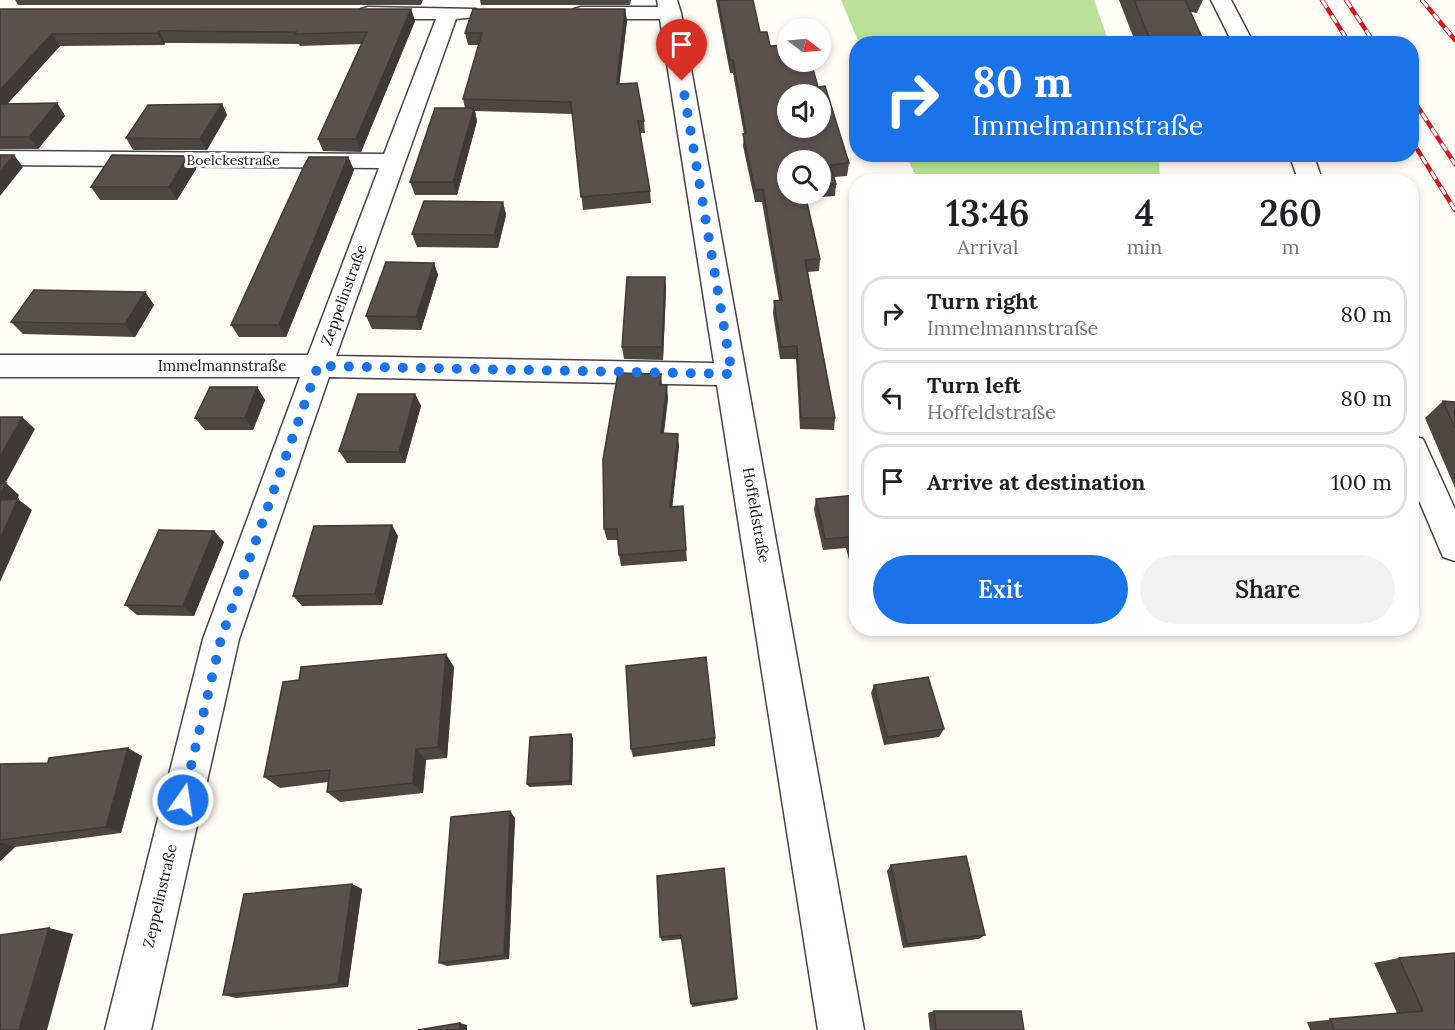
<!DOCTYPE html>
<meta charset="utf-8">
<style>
body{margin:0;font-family:Lora,serif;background:#f2f2f2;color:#202124;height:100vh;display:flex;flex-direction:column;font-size:22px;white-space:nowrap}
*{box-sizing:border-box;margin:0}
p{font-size:20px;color:#757577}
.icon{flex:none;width:33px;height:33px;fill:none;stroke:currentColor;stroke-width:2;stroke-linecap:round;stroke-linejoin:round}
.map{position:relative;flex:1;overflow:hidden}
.panel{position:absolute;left:849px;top:174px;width:570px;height:462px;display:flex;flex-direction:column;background:#fff;border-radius:24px;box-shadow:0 3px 9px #0003}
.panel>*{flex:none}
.hud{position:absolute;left:849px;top:36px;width:570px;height:126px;border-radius:24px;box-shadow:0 3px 9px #0003;background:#1a73e8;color:#fff;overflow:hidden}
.needle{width:39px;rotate:106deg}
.fabs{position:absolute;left:777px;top:18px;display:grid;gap:12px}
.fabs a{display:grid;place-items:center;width:54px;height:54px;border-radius:50%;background:#fff;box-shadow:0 3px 9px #0003;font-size:30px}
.pin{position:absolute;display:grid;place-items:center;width:51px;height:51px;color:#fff;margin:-62px -26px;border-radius:50% 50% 50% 0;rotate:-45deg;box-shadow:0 0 6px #0007}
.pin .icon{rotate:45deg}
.me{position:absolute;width:66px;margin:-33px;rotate:13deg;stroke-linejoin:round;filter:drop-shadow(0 0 4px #0008)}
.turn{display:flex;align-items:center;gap:21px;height:126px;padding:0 24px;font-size:27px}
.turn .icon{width:78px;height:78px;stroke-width:2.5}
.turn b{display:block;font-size:42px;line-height:51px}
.eta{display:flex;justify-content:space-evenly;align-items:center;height:102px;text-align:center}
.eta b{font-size:36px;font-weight:600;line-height:42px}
.button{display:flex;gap:12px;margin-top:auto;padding:12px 24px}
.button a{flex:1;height:69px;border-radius:36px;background:#1a73e8;color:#fff;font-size:24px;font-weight:600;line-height:69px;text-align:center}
.button a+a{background:#f2f2f2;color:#202124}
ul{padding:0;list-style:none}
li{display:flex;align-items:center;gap:18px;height:75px;margin:0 12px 9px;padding:0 12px;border:3px solid #e0e0e0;border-radius:24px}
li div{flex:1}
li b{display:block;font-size:22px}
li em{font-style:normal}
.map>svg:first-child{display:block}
</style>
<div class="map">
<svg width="1455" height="1030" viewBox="0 0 1455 1030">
<rect width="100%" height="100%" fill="#fffdf5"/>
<path fill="#b9e197" d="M841,0H1094L1109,43H859Z
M906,155H1159L1160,181H918Z"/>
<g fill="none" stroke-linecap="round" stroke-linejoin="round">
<g stroke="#444" stroke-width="3">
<path id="minor" d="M657,0H677L681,13L864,1030H818L717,385L329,377L239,639L151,1030H105L203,639L300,377H0V355H308L379,168L0,165V151L384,154L436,19H368L361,17L358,13L361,9L368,7L476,9L479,13L476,17L456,19L336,356L714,363L660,19H581L574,17L571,13L574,9L581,7H658Z
M1211,0H1231L1254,44H1233Z
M1289,154H1313L1323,182H1299Z
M1412,436L1423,439L1455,509V561L1443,557L1412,484Z"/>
</g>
<use href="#minor" fill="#fff" fill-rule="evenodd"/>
<g stroke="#d01924" stroke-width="4.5">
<path id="rail" d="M1322,0L1350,44
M1346,0L1375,44
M1422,0L1455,40
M1412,98L1455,164
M1412,141L1455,210"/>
</g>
<use href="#rail" stroke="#fff" stroke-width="3" stroke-dasharray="9" stroke-linecap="butt"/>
</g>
<path fill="#4e4641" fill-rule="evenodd" d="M15,0H423L421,5H18Z
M480,0H631L630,5H481Z
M716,0H753L760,32L770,46L818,87L849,163L847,176L834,177L836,184L835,196L806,198L820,259L819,271L808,272L835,418L834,430L800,429L796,359H780L773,313L774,301L779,300L762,202H755L743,146L744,134L733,73H730ZM820,160V194H788Z
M1119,0H1203L1197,13L1191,12L1205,44H1136Z
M0,9H411L415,21L361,152L323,151L318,139L361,44L300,46L299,44L185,43H165L164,45L60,46L7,104L57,103L65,116L38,149H0Z
M625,9L627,21L619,84L644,121L645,133H640L650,191L651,203L583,210L572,114L475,111L477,121L457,195H415L410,182L465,108L463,99L479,45H468L465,33Z
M222,104L227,115L207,150H133L126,138Z
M188,156L196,169L177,200H100L91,187Z
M348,157L354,170L286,337H239L231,325Z
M503,202L506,215L498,248L417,247L412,234Z
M434,263L438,275L421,330L372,329L366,316Z
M665,277L666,290L663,360L624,359L622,347Z
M145,292L154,305L135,337L23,334L11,322Z
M661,374L662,385L668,398L664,433L679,446L672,507L683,506L687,561L621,566L619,555L618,540H607L604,529Z
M257,387L265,400L253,430H205L195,418Z
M415,394L421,406L405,463H347L339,451Z
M1443,401L1455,402V488L1425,418Z
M856,495V588L846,548L823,550L814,510L816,499Z
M398,536L382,605L302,606L293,596Z
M224,542L194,616L137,615L125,605Z
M454,667L447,758L426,760L423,793L340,802L327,792L328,782L280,788L264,777Z
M874,685L944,729L939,737L884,745L871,693Z
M573,738L572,785L529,787L527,784Z
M715,738V746L633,757L631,749Z
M142,756L121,833L15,847L0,861V764L48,763Z
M515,818L509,959L447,966L439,963Z
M891,865L985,935L979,939L903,948L887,871Z
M657,876L737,998V1000L692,1007L682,939L662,941L660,937Z
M352,884L362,889L348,987L236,998L223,995Z
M1399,958L1455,1030H1310L1307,1022L1397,1013L1374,963Z
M934,1011L1024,1030H930L928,1013Z"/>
<path fill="#403935" d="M411,9L415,21L361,152L356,139Z
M625,9L627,21L618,96L617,84Z
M159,31L165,43L164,45L157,33Z
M52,34L60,46L0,112V90Z
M57,103L65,116L38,149L29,137Z
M222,104L227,115L207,150L200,139Z
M474,108L477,121L457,195L453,182Z
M14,155L23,167L0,196V172Z
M188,156L196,169L177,200L169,187Z
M348,157L354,170L286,337L279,325Z
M503,202L506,215L498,248L494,235Z
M434,263L438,275L421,330L416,317Z
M665,277L666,290L663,360L662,347Z
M145,292L154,305L135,337L125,324Z
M667,385L668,398L662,445L661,433Z
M257,387L265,400L253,430L245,418Z
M415,394L421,406L405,463L399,452Z
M22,417L35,429L0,493V457Z
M678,434L679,446L671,518L670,507Z
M6,483L19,495L11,512L0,503V495Z
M18,499L32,510L0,582V539Z
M392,525L398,536L382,605L375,594Z
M214,531L224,542L194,616L183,606Z
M446,654L454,667L447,758L438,747Z
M571,734L573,738L572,785L570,781Z
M128,748L142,756L121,833L106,827Z
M416,749L426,760L423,793L413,783Z
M510,811L515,818L509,959L504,955Z
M0,842L15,847L0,861Z
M352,884L362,889L348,987L338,984Z
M49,928L73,934L47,1030H19Z
M460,1023L467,1025V1030H459Z"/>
<path fill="#5b514c" stroke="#403935" stroke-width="1.5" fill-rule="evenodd" d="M718,0H753L760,32H767L770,46L788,45V62H811L818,87L825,86L849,163L830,165L836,184L820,185V160H788V194H805L820,259L805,260L835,418H801L797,346L781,347L774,301L782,300L763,189L755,190L743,134L746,133L733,60H730ZM788,94H820V128H788Z
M1134,0H1185L1205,44H1152Z
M0,9H411L356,139H318L367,32L295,34L296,32L178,31H159L157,33L52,34L0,90Z
M473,9H625L617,84L637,83L644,121H638L650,191L581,197L571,102L463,99L482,33H465Z
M57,103L29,137H0V104Z
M222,104L200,139L126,138L148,105Z
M435,108H474L453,182H410Z
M0,155H14L0,172Z
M112,155L188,156L169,187H91Z
M309,157H348L279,325H231L304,166Z
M424,201L503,202L494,235L412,234Z
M386,262L434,263L416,317L366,316Z
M627,277H665L662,347H622Z
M34,290L145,292L125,324L11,322Z
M618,373L661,374L660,385H667L661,433L678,434L670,507L683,506L686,550L619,555L617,529H604L603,459Z
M210,387H257L245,418H195Z
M358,394H415L399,452L339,451Z
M1443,401L1455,402V428Z
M0,417H22L0,457Z
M6,483L0,495V484Z
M856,495V567L849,537L825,539L816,499Z
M18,499L0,539V500Z
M392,525L375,594L293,596L314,526Z
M159,530L214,531L183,606L125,605Z
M446,654L438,747L416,749L413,783L327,792L330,770L264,777L283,682L299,680L301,667Z
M706,657L715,738L631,749L626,666Z
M928,677L944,729L887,737L874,685Z
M571,734L570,781L527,784L530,737Z
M128,748L106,827L0,840V764L48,763L49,758Z
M510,811L504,955L439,963L451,817Z
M966,856L985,935L907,944L891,865Z
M724,868L737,998L691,1004L681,935L660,937L657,876Z
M352,884L338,984L223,995L244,894Z
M49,928L19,1030H0V935Z
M1455,953V1030H1334L1330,1019L1423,1011L1399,958Z
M934,1011H1021L1024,1030H936Z
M460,1023L459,1030H418Z"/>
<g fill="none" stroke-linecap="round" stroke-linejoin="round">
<path stroke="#1a73e8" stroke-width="10" stroke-dasharray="0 18" d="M183,800L221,639L318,366L732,374L682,81"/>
</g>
<g text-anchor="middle" stroke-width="6" stroke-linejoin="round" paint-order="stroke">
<g font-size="14" fill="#111" stroke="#fff">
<text x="233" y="165">Boelckestraße</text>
</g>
<g font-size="15" fill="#111" stroke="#fff">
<text transform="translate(344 295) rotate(-70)" y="5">Zeppelinstraße</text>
<text x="222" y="371">Immelmannstraße</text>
<text transform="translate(756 515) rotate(80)" y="5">Hoffeldstraße</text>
<text transform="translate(160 896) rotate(-77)" y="5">Zeppelinstraße</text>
</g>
</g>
</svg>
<div class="fabs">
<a><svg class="needle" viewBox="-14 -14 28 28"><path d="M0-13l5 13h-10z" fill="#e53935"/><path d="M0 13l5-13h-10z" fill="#757577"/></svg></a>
<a><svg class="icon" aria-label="sound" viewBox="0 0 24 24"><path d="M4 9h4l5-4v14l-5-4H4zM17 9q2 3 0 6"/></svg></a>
<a><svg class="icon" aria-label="search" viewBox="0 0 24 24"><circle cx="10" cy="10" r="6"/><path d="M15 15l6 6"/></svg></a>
</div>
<div class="pin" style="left:682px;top:81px;background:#d93025"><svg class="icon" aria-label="arrive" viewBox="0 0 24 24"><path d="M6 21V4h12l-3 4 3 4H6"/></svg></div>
<svg class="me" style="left:183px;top:800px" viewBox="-20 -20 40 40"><circle r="17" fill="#1a73e8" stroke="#fff" stroke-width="3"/><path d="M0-11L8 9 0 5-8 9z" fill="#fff"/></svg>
<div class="hud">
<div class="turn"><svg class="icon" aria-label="right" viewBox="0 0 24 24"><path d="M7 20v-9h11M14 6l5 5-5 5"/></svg><div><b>80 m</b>Immelmannstraße</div></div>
</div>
<section class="panel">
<div class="eta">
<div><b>13:46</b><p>Arrival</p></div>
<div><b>4</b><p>min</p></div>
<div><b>260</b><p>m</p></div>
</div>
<ul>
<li><svg class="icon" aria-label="right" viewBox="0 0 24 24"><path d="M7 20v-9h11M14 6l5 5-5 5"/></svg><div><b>Turn right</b><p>Immelmannstraße</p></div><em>80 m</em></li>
<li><svg class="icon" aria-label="left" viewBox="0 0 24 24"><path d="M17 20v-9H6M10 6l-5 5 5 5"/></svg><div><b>Turn left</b><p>Hoffeldstraße</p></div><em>80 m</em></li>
<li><svg class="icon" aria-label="arrive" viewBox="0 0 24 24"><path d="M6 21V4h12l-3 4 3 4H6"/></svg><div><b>Arrive at destination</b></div><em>100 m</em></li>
</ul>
<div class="button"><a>Exit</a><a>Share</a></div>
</section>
</div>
